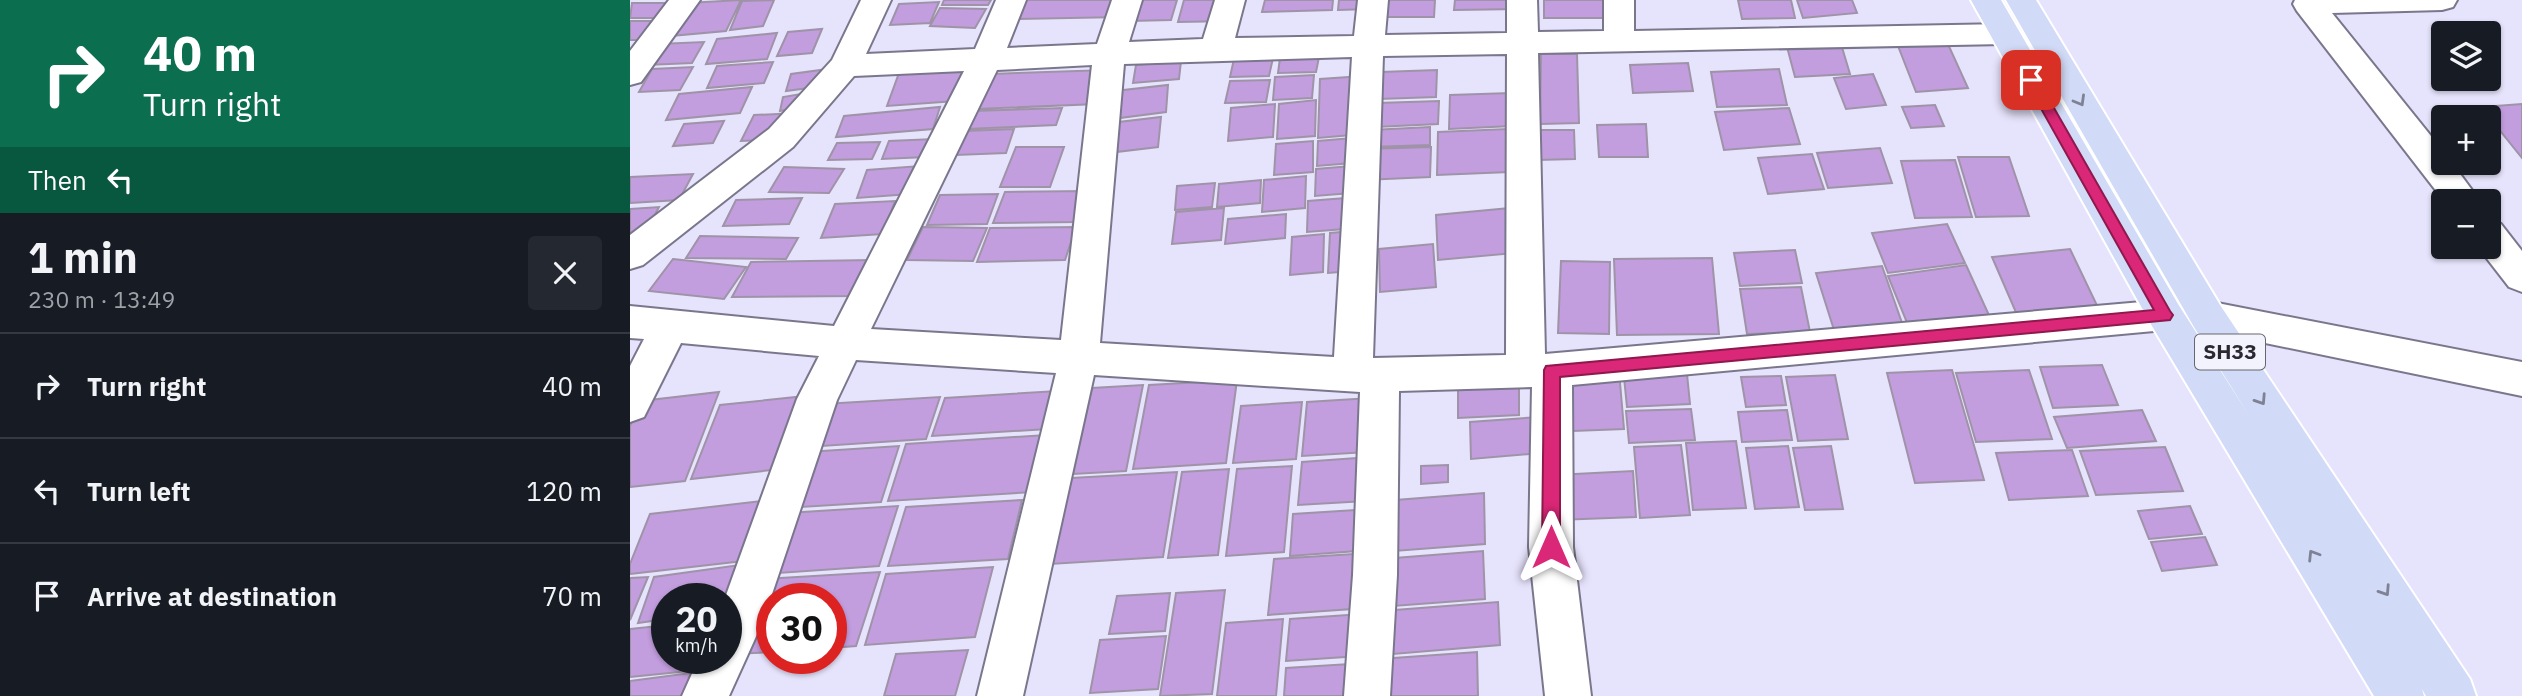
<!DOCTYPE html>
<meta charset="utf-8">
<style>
body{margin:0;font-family:"IBM Plex Sans",sans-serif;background:#242831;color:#f1f3f6;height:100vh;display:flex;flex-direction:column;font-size:26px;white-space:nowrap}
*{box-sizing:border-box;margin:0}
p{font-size:23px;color:#9ea1a6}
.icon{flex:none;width:38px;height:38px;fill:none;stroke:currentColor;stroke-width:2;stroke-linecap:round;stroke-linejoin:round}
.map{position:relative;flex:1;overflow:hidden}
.drawer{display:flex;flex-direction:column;background:#171b24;width:630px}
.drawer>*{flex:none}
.guide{background:#0b6e4f;color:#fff;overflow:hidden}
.controls{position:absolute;left:1801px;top:21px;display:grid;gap:14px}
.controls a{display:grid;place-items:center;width:70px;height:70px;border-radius:7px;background:#171b24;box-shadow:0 2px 5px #0004;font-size:35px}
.speed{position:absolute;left:21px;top:583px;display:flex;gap:14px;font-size:35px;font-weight:700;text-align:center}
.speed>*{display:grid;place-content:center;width:91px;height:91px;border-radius:50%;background:#171b24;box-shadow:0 2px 5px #0004;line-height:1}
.speed small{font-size:18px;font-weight:400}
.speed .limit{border:10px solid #d22;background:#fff;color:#111}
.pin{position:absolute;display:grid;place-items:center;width:60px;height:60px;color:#fff;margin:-30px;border-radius:14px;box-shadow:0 4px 10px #0006}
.me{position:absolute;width:77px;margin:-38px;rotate:0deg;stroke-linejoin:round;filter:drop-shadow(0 0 5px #0008)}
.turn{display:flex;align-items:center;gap:24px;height:147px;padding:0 28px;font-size:32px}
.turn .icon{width:91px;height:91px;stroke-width:2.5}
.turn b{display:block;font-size:49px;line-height:60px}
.then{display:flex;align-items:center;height:66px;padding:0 28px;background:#0003;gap:14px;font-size:26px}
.round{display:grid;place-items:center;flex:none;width:74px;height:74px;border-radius:7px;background:#242831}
.head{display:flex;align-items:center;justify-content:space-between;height:119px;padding:0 28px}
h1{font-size:42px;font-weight:700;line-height:52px}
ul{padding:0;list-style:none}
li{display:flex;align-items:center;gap:21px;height:105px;padding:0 28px;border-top:2px solid #363941}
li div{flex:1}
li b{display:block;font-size:26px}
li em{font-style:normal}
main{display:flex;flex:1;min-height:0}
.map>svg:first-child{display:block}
</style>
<main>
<section class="drawer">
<div class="guide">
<div class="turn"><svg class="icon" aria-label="right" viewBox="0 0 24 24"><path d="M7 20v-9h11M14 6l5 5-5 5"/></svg><div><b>40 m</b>Turn right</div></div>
<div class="then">Then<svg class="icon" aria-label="left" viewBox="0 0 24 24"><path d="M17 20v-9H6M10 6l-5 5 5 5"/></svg></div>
</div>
<div class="head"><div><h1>1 min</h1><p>230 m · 13:49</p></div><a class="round"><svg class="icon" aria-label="close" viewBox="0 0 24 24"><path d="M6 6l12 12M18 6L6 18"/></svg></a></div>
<ul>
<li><svg class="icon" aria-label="right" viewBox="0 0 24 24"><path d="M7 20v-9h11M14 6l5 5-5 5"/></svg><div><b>Turn right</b></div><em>40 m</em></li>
<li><svg class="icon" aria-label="left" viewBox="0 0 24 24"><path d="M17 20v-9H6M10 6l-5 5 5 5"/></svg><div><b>Turn left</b></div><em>120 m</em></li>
<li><svg class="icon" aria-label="arrive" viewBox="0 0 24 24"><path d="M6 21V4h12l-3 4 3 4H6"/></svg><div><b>Arrive at destination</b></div><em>70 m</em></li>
</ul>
</section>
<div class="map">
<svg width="1892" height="696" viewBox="0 0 1892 696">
<rect width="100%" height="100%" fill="#e6e3fc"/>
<path fill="#c39edf" stroke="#9f93a8" stroke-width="2" d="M111,0L96,31L40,36L57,3Z
M144,0L133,26L100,30L112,1Z
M314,0H361L358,5H312Z
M395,0H499L493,17L387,19Z
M506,0H547L541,20L500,21Z
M554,0H607L602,21L548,22Z
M635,0H703L702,10L632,12Z
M709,0H741L740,9L708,10Z
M759,0H805L804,17H756Z
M825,0H891L890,9L824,10Z
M914,0H994L995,18H914Z
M1108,0H1161L1165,18L1112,19Z
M1167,0H1222L1227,13L1173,18Z
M309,2L300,23L260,25L269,4Z
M2,3H40L28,18H0Z
M310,8L356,9L345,28L300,26Z
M0,21H30L16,40H0Z
M192,29L182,53L147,56L158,32Z
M147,33L137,59L76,64L87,39Z
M74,42L62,63L17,65L29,44Z
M1317,42L1338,88L1286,92L1268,46Z
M1211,44L1220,74L1165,77L1157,47Z
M911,54H947L949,123L910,124Z
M689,57L686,72L648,73L650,58Z
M643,58L639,76L600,77L604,59Z
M551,61L549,79L503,83L506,65Z
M143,62L134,83L77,88L87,66Z
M1058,63L1063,91L1003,93L1000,65Z
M63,67L50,90L9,92L22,69Z
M336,68L326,101L257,106L269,73Z
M198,69L193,86L156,91L161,74Z
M1149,69L1157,105L1087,107L1081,72Z
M477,70L467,104L347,109L360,74Z
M807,70L806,97L749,99L751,72Z
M1243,74L1256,105L1216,109L1204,78Z
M684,75L682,98L643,100L645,77Z
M733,76V134L688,138L690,79Z
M640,80L636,102L595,103L600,81Z
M538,85L536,112L482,119L485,91Z
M122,87L110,113L36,120L49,94Z
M195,90L193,103L150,111L153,97Z
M881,93L882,126L819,129L820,95Z
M686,100L685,136L647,139L649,104Z
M809,101L808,124L746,127L748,103Z
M645,104L643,137L598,141L601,108Z
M1892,104V158L1851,107Z
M1305,105L1314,126L1281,128L1272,107Z
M310,107L303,129L206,137L214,116Z
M432,108L426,125L336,129L343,111Z
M1159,108L1170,144L1094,150L1085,112Z
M169,113L156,139L111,141L124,115Z
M531,117L528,147L486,152L489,122Z
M94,121L83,143L43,146L54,124Z
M1016,124L1018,157H969L967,125Z
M800,127V145L740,147L741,130Z
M384,129L376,153L326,155L335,131Z
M878,129L879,172L807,175L808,132Z
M907,130H944L945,159L907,160Z
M722,138V163L687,166L688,141Z
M304,139L297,157L252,159L259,141Z
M683,141V172L644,175L646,144Z
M250,142L242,159L198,160L207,143Z
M386,147H434L420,187H370Z
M801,147L800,177L734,180L736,149Z
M1250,148L1262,183L1198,188L1187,153Z
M1182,154L1194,189L1138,194L1128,158Z
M1328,157H1379L1399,216L1346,217Z
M1325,160L1342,217L1285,218L1271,161Z
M290,166L280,194L227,198L237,170Z
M721,166V193L685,196L686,169Z
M154,167L214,169L199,193L139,192Z
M63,174L49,200L0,203V177Z
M676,176L675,208L632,212L634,180Z
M631,180L630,203L587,207L589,184Z
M585,183L582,207L545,210L547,186Z
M458,191L447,222L363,223L375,192Z
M368,194L357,224L297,225L310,195Z
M728,197V228L677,232L678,201Z
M172,198L159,224L93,226L106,200Z
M265,201L253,234L191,238L205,204Z
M901,206L906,251L808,260L806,215Z
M29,207L14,236L0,237V209Z
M594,208L591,240L542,244L546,212Z
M656,214L655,238L595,244L598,219Z
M1317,224L1335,263L1258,273L1242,233Z
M293,227L357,228L343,261L277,260Z
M446,227L435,260L347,262L360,228Z
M722,231V271L698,273L700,233Z
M694,234L693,272L660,275L662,237Z
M70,236L168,238L156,259L56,258Z
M803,244L806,287L750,292L749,249Z
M1440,249L1472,316L1391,324L1362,257Z
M1165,250L1172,283L1110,286L1104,253Z
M1082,258L1089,334L987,335L984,259Z
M43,259L116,267L94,299L19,291Z
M242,260L226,296L102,297L121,262Z
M931,261L980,262L979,334L928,333Z
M1336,265L1363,324L1282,335L1258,276Z
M1252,266L1272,323L1204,330L1186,273Z
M1171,287L1180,332L1117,334L1110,289Z
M1472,365L1488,405L1423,408L1410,367Z
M1322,370L1354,480L1285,483L1257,373Z
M1399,370L1422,439L1346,442L1326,373Z
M989,371L994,429L943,431L940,373Z
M1057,374L1060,404L997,407L994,377Z
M1205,375L1218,439L1168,441L1156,377Z
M1151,376L1156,405L1116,407L1111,377Z
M607,380L596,463L503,469L519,385Z
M889,380V415L828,418V382Z
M513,385L496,471L443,474L462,388Z
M427,391L418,429L302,436L315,398Z
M89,392L55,481L0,487V426L11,401Z
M176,396L151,469L61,479L90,405Z
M310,397L296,439L177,447L194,404Z
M757,397L754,451L672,456L677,402Z
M672,402L666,459L603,463L611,406Z
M1061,409L1065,440L999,443L996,411Z
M1157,410L1162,440L1112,442L1108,412Z
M1512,410L1526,441L1437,448L1424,417Z
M909,417L911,453L841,459L840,422Z
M416,435L403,492L258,501L276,444Z
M1106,441L1116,508L1063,510L1056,443Z
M1051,445L1060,515L1010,518L1004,447Z
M269,446L251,502L155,508L177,452Z
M1158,446L1169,507L1125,509L1116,448Z
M1201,446L1213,509L1175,510L1163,448Z
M1535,447L1553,491L1466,495L1450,451Z
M1442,450L1458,496L1379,500L1366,453Z
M754,456L753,500L668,505L672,462Z
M818,465V482L791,484V466Z
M662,466L654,552L596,556L607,469Z
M599,469L588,555L538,558L552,472Z
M1003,471L1006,517L927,520L926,475Z
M547,472L533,557L404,565L424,479Z
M854,493L855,544L751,552L753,501Z
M141,500L122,560L0,574V564L20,514Z
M392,500L378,559L258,566L276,507Z
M268,506L249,566L134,574L157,513Z
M1560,506L1572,534L1519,539L1508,511Z
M742,509L741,550L660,556L663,514Z
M1575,537L1587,565L1532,571L1521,542Z
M853,551L855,599L750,607L752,559Z
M740,553L737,608L638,615L644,559Z
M124,563L96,598H37V619L8,623L24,577Z
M363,567L345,637L235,645L256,574Z
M250,572L226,646L201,648V598H142V652L105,654L134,579Z
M18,577L0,620V578Z
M595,590L582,694L530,696L546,593Z
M540,593L535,631L479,634L487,596Z
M868,602L870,645L751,655L752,611Z
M732,614L730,656L656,661L660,619Z
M653,619L646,696H587L596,623Z
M37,625V658H63L59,671L0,677V629Z
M536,636L528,689L460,693L470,640Z
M338,650L325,696H254L266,654Z
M847,652L848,696H749L750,659Z
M736,663L734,696H654L656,668Z
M61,673L54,696H0V681Z"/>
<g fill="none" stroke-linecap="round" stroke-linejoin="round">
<g stroke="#7a778d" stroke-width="4">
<path id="minor" d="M39,0H70L11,82L0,85V51Z
M231,0H261L236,54L345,49L366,0H396L377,48L467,44L482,0H512L499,42L573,39L585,0H615L605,38L724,36L728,0H758L755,35L877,33V0H907L908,32L974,31V0H1004V31L1375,24L1386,27L1390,34L1386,41L1375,44L908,53L915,354L1535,300L1577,301L1892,362V396L1577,331L1535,330L942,385L943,547L961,696H915L899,547L902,387L769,391L767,575L760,696H714L723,575L730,392L464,375L393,696H347L426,373L226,360L207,400L133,621L99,696H52L69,658H96L95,598L167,399L189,356L51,343L14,417L0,422V366L14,339L0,338V306L204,326L334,71L224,76L163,147L13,265L0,269V235L139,129L202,60ZM877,54L876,355L743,358L753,56ZM722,57L704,357L470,343L494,64ZM462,65L431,340L241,329L367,70Z
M1665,0H1827L1823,7L1812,10L1702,13L1813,151V163H1822L1850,201H1814L1667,11L1663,4Z
M1858,220L1871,224L1892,251V292L1879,287L1848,247H1858Z"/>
</g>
<g stroke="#fff" stroke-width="4">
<path id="major" d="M1341,0H1371L1548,304L1620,417L1564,327L1376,0H1406L1590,305L1840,679L1846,696H1796L1792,689L1794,696H1744L1522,326Z"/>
</g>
<use href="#minor" fill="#fff" fill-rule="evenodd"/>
<use href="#major" fill="#d1daf6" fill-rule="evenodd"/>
</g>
<defs><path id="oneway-chevron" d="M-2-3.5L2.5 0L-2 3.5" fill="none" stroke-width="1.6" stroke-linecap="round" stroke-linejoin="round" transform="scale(1.75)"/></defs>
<g stroke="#7e8294">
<use href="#oneway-chevron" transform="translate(1450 101) rotate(60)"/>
<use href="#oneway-chevron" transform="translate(1631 400) rotate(57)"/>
<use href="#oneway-chevron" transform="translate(1683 555) rotate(-122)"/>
<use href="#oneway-chevron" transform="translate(1755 591) rotate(57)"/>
</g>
<path fill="#db2777" stroke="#8e194d" stroke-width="2" d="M1401,76L1408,80L1540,311L1543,315L1540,320L930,377V547L927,553L921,556L915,553L912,547L914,370L916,366L1524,310L1395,80Z"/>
<g text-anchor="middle" stroke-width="6" stroke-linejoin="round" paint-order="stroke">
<rect fill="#f3f3fd" stroke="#66666f" stroke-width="2" x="1565" y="334.5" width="70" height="35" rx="5"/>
<g font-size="21" font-weight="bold" fill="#2a2932">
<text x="1600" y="359">SH33</text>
</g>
</g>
</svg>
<div class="controls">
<a><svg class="icon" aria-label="layers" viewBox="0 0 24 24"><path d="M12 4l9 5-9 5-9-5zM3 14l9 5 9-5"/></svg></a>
<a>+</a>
<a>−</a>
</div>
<div class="speed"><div>20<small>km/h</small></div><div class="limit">30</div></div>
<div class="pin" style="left:1401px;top:80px;background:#d93025"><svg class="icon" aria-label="arrive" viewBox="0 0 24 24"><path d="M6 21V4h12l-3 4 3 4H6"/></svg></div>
<svg class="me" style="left:921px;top:547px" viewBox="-20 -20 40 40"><path d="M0-17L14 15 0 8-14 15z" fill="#db2777" stroke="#fff" stroke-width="4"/></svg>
</div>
</main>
